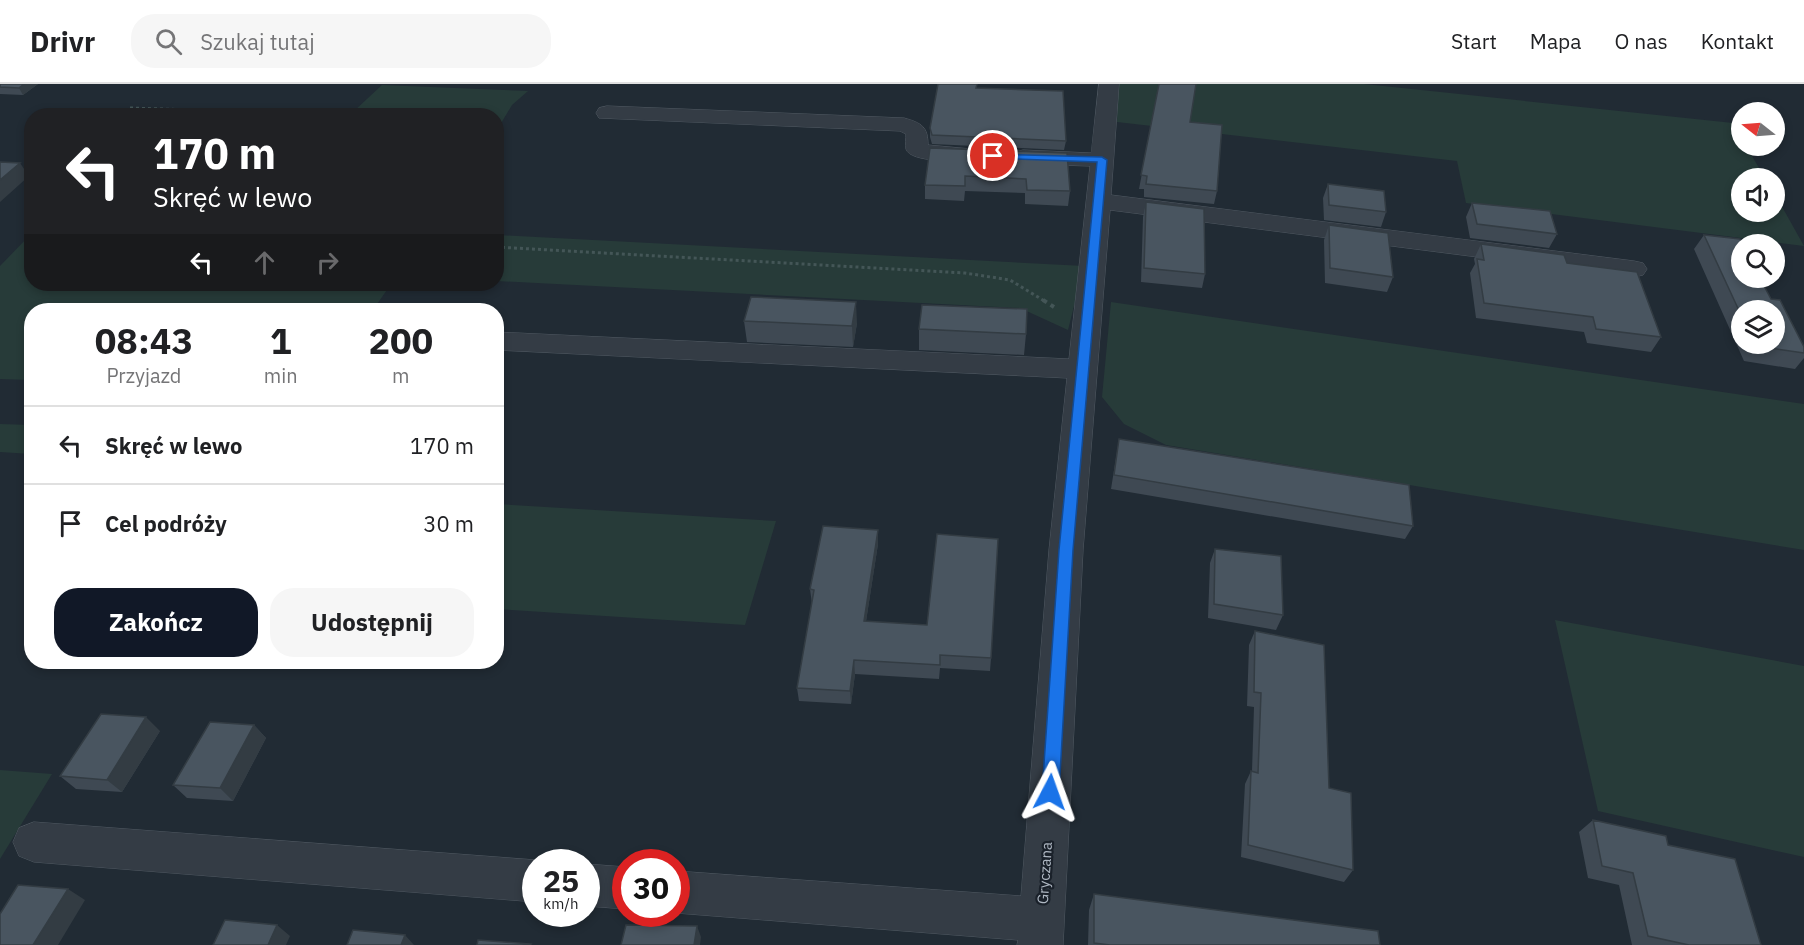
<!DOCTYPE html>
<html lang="pl">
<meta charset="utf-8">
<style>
body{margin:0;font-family:"IBM Plex Sans",sans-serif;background:#f6f6f6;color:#202124;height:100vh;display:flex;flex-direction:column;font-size:22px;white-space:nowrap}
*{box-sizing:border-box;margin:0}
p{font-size:20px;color:#757577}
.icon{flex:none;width:33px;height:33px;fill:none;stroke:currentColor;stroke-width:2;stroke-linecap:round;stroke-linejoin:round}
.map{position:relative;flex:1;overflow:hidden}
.side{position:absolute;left:24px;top:219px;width:480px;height:366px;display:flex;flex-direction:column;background:#fff;border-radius:24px;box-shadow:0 3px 9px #0003}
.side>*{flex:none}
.hud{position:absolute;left:24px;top:24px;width:480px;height:183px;border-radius:24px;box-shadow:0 3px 9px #0003;background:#202124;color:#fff;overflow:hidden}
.needle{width:39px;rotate:287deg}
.fabs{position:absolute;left:1731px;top:18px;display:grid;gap:12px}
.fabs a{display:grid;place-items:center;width:54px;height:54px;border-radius:50%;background:#fff;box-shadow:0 3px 9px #0003;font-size:30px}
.speed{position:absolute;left:522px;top:765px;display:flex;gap:12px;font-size:30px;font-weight:700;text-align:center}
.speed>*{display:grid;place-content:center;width:78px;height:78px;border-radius:50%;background:#fff;box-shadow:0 3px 9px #0003;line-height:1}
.speed small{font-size:15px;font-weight:400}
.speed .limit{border:9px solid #d22;background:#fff;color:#111}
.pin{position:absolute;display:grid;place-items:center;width:51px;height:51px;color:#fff;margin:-26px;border:3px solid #fff;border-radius:50%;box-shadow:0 2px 6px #0007}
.me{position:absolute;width:66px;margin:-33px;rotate:4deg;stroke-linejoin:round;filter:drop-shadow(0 0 4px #0008)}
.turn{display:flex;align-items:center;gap:21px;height:126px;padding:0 30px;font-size:27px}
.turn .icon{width:78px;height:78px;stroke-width:2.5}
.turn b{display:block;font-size:42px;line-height:51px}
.lanes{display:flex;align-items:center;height:57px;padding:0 30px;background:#0003;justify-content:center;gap:30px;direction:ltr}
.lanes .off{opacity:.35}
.eta{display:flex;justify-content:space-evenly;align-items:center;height:102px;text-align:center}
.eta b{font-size:36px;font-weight:700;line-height:42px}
.action{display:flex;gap:12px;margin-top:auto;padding:12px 30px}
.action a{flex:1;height:69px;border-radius:24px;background:#111827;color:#fff;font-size:24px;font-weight:700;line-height:69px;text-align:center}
.action a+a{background:#f6f6f6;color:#202124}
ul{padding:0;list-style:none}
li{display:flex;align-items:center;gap:18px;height:78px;padding:0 30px;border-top:2px solid #e0e0e0}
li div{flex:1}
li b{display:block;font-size:22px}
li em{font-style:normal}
header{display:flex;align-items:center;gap:36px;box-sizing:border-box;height:84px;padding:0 30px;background:#fff;border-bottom:2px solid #e0e0e0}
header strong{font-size:28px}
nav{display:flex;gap:33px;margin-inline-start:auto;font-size:21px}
.search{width:420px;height:54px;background:#f6f6f6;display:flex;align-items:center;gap:15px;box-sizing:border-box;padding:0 21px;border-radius:24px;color:#757577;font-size:22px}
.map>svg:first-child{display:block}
</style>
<header>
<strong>Drivr</strong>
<div class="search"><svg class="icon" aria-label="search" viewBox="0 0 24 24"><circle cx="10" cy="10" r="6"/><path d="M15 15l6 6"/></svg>Szukaj tutaj</div>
<nav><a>Start</a><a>Mapa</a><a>O nas</a><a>Kontakt</a></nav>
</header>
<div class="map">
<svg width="1804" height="861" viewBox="0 0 1804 861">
<rect width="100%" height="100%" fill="#212b34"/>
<path fill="#273b39" d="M1118,0H1364L1733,39L1741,54L1742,62H1746L1765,94H1742V128H1774L1775,110L1804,162L1466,119L1457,77L1117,38Z
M382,1L528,7L512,21L497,46L496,32H331L334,28H353Z
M31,150L32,200H391L373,226H32L31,296L0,295V182Z
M497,151L1084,182L1068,246L1020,224L497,197Z
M1111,218L1804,320V466L1166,361L1124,340L1102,313Z
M0,340L31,341V370L0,368Z
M496,420H497L776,437L745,541L497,525Z
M1555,536L1804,582V773L1598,727Z
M0,686L52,690L0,775Z"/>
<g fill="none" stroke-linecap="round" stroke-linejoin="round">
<g stroke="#515a63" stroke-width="1">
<path id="minor" d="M1099,0H1119L1111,111L1634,177L1643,179L1647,185L1643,191L1634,193L1110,126L1083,466L1063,861H1017L1018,856L676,829V787L1021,812L1049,466L1067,294L496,266V248L1069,275L1090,82L1023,80L1015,78L1012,73L1015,68L1023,66L1091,69Z
M607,22L904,34C922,39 928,43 928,61L982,66L985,71L982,76L974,78C961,77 910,79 906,65C905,61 906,54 906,50L900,47L599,34L596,29L599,24Z
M34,738L536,776L543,778H536V818L34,778L19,772L13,758L19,744Z
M586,780L626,783V825L586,822Z"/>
</g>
<path stroke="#445657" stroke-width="3" stroke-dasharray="3 3" stroke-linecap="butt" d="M130,24L352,31
M496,163L965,189L1010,196L1046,218"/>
<path stroke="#445657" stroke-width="4" stroke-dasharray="4.5 4.5" stroke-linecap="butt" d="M1043,216L1054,223"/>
<use href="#minor" fill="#343c45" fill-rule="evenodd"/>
</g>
<path fill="#3f4953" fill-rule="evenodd" d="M0,0H38L23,11L0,10Z
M1159,0L1190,38L1217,107L1214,120L1144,113V105H1139Z
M977,4L1066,57L1064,66L932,60L930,53V44Z
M930,64L1070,107L1068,122L1025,120V109L965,107L964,117L925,115V101Z
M1328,100L1386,128L1381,143L1324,136L1323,114Z
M1146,118L1205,190L1202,204L1141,198L1143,133Z
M1472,119L1557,150L1549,164L1470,154L1466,133Z
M1329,141L1393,193L1387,208L1325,199L1324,156Z
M1704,151L1771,215L1804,263V274L1795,285L1744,277L1694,165ZM1742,226L1774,260H1742Z
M1481,160L1567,179L1661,253L1651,268L1587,259L1584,248L1476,234L1470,189L1475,180L1474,175Z
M744,237L857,239L853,263L747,258Z
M919,245L1026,250L1024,271L919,266Z
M1119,355L1413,442L1405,455L1111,405Z
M878,446V460L866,537L991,574L990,587L940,584L939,595L855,590L851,620L799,617L797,604L812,520L810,505Z
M1215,465L1283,531L1276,546L1208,534L1210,479Z
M1255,547L1329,704L1353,786L1344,798L1241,773L1245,700L1251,687H1252L1254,623L1247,622L1249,561Z
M254,641L266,654L233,717L187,714L173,701Z
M160,647L122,708L76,705L60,692Z
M1593,736L1668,761L1761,861H1632L1619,801L1588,794L1579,748Z
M1094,810L1380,861H1088L1089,826Z"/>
<path fill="#333c43" d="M24,0H38L23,11L19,4Z
M20,79L29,92L0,118V96Z
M856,218L857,239L853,263L852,242Z
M878,446V460L864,551V537Z
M854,576L855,590L851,620L850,607Z
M146,633L160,647L122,708L107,696Z
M254,641L266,654L233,717L220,704Z
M68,805L85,816L58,861H33Z
M277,841L290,852L286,861H268Z
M697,842L701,853L700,861H694Z
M405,851L414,861H401Z"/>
<path fill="#495560" stroke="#333c43" stroke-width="1.5" d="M0,0H24L19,4L0,3Z
M938,0H977L976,4L1063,7L1066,57L932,51L930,44Z
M1159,0H1196L1190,38L1222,41L1217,107L1146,100L1147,92L1141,91Z
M353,26L404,29L402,32H347Z
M930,64L1067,69L1070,107L1027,106L1026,95L965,92V102L925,101Z
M0,78L20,79L0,96Z
M1328,100L1384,107L1386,128L1329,121Z
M1146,118L1204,125L1205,190L1144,184Z
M1472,119L1550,127L1557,150L1477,140Z
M1329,141L1388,149L1393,193L1330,184Z
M1704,151L1740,155L1743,160H1742V194H1760L1771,215L1780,216L1804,263V269L1755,262L1754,260H1774V226H1742V233Z
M1481,160L1564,171L1567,179L1637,188L1661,253L1596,245L1593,233L1484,219L1477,175L1484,176Z
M751,213L856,218L852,242L744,237Z
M922,221L1027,225L1026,250L919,245Z
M1119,355L1409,401L1413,442L1114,391Z
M823,442L878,446L864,537L927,541L937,450L998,455L991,574L940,571V581L854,576L850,607L797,604L814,506L810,505Z
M1215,465L1281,472L1283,531L1214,520Z
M1255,547L1324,561L1329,704L1351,709L1353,786L1248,761L1251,687L1258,689L1261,609L1254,608Z
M101,630L146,633L107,696L60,692Z
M210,638L254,641L220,704L173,701Z
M1593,736L1666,752L1668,761L1735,775L1761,861H1689L1648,852L1633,789L1602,782Z
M18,801L68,805L33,861H0V830Z
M1094,810L1378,847L1380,861H1110L1094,859Z
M225,836L277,841L268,861H213Z
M626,841L697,842L694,861H621Z
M353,846L405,851L401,861H347Z
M478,856L531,860L530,861H477Z"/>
<path fill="#1a73e8" stroke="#114b97" stroke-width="1.5" d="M990,70L1102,73L1107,76L1073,466L1059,708L1056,713L1050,716L1044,713L1042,708L1059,466L1097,78L993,74H990Z"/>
<g text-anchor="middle" stroke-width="4.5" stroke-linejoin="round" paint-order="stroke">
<g font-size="15" fill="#aeb7c2" stroke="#1a212a">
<text transform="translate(1045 789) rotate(-86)" y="5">Gryczana</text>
</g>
</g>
</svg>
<div class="fabs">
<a><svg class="needle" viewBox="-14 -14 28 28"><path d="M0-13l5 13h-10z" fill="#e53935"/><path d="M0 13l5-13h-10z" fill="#757577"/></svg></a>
<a><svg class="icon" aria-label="sound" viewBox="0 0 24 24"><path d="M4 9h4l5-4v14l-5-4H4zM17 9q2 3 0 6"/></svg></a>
<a><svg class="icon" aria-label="search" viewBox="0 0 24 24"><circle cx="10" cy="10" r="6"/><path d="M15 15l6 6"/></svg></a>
<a><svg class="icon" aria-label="layers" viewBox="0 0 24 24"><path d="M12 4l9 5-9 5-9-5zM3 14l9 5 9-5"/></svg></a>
</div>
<div class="speed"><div>25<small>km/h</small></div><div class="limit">30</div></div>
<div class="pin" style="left:993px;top:72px;background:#d93025"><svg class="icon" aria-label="arrive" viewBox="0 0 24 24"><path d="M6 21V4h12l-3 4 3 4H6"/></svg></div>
<svg class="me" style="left:1050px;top:708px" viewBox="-20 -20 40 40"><path d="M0-17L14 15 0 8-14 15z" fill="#1a73e8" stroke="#fff" stroke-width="4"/></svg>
<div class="hud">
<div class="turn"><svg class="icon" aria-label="left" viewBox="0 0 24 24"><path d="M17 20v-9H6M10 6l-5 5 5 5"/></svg><div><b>170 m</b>Skręć w lewo</div></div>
<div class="lanes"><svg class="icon" aria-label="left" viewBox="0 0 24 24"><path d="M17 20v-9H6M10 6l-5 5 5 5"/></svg><svg class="icon off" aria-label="ahead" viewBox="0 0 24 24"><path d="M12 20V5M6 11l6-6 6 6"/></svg><svg class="icon off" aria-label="right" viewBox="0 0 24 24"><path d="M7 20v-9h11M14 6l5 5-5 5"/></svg></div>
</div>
<section class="side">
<div class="eta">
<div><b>08:43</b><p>Przyjazd</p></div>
<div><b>1</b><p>min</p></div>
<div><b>200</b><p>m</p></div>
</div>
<ul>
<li><svg class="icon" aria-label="left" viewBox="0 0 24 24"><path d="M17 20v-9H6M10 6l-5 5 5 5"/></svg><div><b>Skręć w lewo</b></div><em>170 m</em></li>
<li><svg class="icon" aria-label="arrive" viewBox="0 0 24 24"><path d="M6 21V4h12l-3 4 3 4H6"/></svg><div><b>Cel podróży</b></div><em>30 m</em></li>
</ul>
<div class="action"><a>Zakończ</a><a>Udostępnij</a></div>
</section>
</div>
